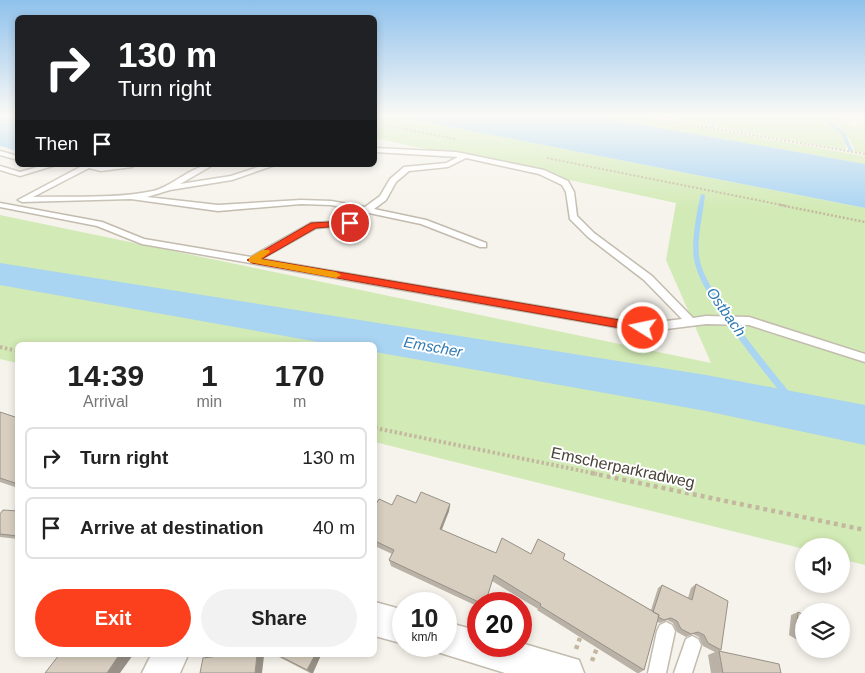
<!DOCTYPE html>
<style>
body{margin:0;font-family:Helvetica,sans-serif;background:#f2f2f2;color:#222;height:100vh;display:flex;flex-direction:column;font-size:19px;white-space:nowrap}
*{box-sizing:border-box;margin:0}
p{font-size:16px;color:#767676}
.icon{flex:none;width:28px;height:28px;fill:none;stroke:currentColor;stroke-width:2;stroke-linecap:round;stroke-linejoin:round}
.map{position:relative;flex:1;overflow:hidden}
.side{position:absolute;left:15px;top:342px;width:362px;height:315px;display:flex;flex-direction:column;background:#fff;border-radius:8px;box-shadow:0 2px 8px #0003}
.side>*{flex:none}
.hud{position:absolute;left:15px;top:15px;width:362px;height:152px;border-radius:8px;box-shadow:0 2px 8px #0003;background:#202124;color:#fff;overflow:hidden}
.tools{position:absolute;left:795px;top:538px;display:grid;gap:10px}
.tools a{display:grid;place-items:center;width:55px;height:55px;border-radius:50%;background:#fff;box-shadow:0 2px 8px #0003;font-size:25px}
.speed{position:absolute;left:392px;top:592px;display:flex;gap:10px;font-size:25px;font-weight:700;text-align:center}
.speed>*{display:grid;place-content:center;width:65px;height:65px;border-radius:50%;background:#fff;box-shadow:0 2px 8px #0003;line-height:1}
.speed small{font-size:12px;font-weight:400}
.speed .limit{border:8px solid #d22;background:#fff;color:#111}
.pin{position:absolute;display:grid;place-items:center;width:42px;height:42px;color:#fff;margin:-21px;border:2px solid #fff;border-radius:50%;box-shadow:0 1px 5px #0007}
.me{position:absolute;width:55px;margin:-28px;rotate:280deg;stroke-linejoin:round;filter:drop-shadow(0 0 4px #0008)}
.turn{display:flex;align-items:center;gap:18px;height:105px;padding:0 20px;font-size:22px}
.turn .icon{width:65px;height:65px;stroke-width:2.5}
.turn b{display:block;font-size:35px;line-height:42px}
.then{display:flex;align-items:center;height:48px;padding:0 20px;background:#0003;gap:10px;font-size:19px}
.eta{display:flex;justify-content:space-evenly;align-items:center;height:85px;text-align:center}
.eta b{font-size:30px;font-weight:700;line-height:35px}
.cta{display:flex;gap:10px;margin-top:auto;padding:10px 20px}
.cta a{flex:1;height:58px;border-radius:30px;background:#fc3f1d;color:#fff;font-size:20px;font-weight:700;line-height:58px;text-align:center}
.cta a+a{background:#f2f2f2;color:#222}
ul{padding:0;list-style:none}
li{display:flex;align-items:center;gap:15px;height:62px;margin:0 10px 8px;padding:0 10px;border:2px solid #e0e0e0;border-radius:8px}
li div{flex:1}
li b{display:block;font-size:19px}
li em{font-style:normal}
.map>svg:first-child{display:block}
</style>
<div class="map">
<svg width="865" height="673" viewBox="0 0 865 673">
<rect width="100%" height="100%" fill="#f6f3ec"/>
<path fill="#d2eab5" d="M375,117H401L865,208V565L841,559V546H804V549L375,442V345H18L17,363L0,359V215L711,363L666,260L676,203L375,138Z
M598,117H643L659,120L865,156V164Z
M659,117H712L711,126Z
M717,117H820L843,135L846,142V150L716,127Z
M824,117H839L855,127L861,117H865V153L855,152C850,136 838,126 824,117Z"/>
<path fill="#a9d4f2" d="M0,117H17V151L0,146Z
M401,117H598L865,164V208Z"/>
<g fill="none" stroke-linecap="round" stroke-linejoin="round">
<path fill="#a9d4f2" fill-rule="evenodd" d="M713,117H717L715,127L713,128L711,127Z
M820,117H825L845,133L853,151V152L849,151L842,135Z
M701,194L705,195C703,215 697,236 699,256C701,272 711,287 720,301C745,339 775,374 804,410L805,412L804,414L801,415L798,414C770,379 741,345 717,307C707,292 697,276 694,259C691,244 697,209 701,194Z"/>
<path fill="#a9d4f2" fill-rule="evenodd" d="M0,263L706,375L865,405V445L706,411L375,352V345H335L0,285Z"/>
<g stroke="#c2bbae" stroke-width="3">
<path id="lane" d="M375,148L456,152L544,170L568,181L574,192L577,216L594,233L652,276L693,318L706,316L749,317L865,354V362L749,325L706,324L643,332L142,244L97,226L0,207V203L102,222L144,239L251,257L311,223L348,221L360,211L331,205L301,204L218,211L131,199L22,202L18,200L84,165L101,167L136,165L132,167L101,171L89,168L33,197C72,196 114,199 153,191C174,186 191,165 213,165L180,184L231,176L264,165H275L232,180L170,190L147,197L218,205L301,200L331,201L365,207L380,196L390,179L404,167L446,163L458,157L375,152ZM466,158L539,174L562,185L566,192L570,219L588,237L644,280L682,319L643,324L261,259L316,228L353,225L369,213L421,224L480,247H486V243L426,220L374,209L386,200L396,182L409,171L448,167Z
M0,151L18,156V160L0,155Z
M44,165H56L20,176L0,170V166L20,172Z
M666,622L672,625L675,631L666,673H648L657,631L660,625Z
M692,636L698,639L701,645L692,673H674L686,639Z"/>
</g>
<g stroke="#c2bbae" stroke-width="3">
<path id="street" d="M375,602L404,610V644L375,636Z
M446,622L479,631V646H521V643L579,660L584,673H505L434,651L432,646H446Z
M151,655H188L180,673H142Z"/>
</g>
<path stroke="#c4b79f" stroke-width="2" stroke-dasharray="2 2" stroke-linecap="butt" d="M646,117L865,154
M375,123L455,139
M547,158L787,206"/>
<path stroke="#c4b79f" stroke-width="2.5" stroke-dasharray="2 2" stroke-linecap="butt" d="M780,205L865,222"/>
<path stroke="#c4b79f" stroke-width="4" stroke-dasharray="2.5 2.5" stroke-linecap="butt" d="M0,347L18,351
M375,428L597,474"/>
<path stroke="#c4b79f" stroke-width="4.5" stroke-dasharray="4 4" stroke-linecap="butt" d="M591,473L865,530
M576,649L580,638
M592,661L597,648"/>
<use href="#lane" fill="#fff" fill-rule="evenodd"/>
<use href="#street" fill="#fff" fill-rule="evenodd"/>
</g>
<path fill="#bab2a6" d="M0,412L18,418V488L0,482Z
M416,503L450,504L449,511L442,530L496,553L531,554L563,559L651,610L658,588L662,585L688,598L691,588L696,584L721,650L719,651L781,673H711L708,655L715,652L703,646L699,637L693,634L686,637L677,632L673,623L667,620L660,623L657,622L644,670L639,673H637L537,610L538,609L492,581L485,604H479V607L391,566L389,560L392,554L375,546V506Z
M18,511V539L0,537V514Z
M798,612L804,615V644L789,635L791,615Z
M813,649H830V652L822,654Z
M275,655H321L313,673H310Z"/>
<path fill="#979187" d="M450,504L449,511L439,535L440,529Z
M119,655H133L120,673H107Z
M257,655H263L264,656L262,673H255Z
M315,655H321L313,673H311L307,670Z"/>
<path fill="#d8cfc1" stroke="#979187" d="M0,412L18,418V484L0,478Z
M421,492L450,504L440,529L496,553L502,538L531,554L538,539L565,554L563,559L659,615L644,670L540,606L541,604L494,575L485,604H483L389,560L394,550L375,541V506L379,499L392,505L397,495L416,503Z
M3,510L18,511V536L0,534V514Z
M696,584L728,601L721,650L708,643L704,635L698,632L691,634L681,629L677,621L671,618L664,620L658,617L659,615L653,612L662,585L692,600Z
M798,612L804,615V637L796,633Z
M824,649H830V652Z
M719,651L779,664L781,673H723Z
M59,655H119L107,673H45Z
M226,655H257L255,673H200L203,658Z
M278,655H315L307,670Z"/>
<linearGradient id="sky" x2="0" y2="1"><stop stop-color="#8fc1ec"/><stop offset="0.55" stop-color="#fbfaf6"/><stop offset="1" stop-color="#fbfaf6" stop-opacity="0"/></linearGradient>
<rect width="865" height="211" fill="url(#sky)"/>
<path fill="#fc3f1d" stroke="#a42913" d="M350,221L354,223L353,225L316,228L262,259L643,324L648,328L643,332L252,263L247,260L311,223Z"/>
<path fill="#f59e0b" d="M262,250H269L270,252L261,259L336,272L341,275L336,278L249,262V258Z"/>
<g text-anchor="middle" stroke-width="4" stroke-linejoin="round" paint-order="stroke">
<g font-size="15" font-style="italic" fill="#2e7ab2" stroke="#fff">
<text transform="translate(726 312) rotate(55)" y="5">Ostbach</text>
<text transform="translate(433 347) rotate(10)" y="5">Emscher</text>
</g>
<g font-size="16" fill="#4b4439" stroke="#fff">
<text transform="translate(623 467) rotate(12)" y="6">Emscherparkradweg</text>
</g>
</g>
</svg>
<div class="tools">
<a><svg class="icon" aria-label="sound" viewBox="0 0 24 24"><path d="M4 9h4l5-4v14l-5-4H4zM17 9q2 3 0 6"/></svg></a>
<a><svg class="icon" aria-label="layers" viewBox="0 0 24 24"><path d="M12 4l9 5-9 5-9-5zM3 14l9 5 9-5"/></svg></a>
</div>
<div class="speed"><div>10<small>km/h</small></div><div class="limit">20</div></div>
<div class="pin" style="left:350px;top:223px;background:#d93025"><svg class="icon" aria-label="arrive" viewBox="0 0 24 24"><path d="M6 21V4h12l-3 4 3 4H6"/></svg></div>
<svg class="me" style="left:643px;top:328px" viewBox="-20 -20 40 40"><circle r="17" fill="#fc3f1d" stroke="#fff" stroke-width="3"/><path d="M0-11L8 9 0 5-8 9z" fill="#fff"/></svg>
<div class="hud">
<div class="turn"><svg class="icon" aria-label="right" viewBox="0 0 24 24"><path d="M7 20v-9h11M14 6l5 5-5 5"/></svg><div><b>130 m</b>Turn right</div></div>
<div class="then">Then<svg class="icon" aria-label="arrive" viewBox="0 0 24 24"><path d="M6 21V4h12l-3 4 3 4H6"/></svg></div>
</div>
<section class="side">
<div class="eta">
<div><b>14:39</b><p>Arrival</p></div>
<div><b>1</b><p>min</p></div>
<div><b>170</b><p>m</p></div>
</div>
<ul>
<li><svg class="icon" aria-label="right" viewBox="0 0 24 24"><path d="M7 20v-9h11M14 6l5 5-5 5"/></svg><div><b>Turn right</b></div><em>130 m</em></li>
<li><svg class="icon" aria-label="arrive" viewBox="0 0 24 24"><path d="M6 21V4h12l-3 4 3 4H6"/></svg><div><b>Arrive at destination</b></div><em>40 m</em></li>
</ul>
<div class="cta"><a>Exit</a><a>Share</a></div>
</section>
</div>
